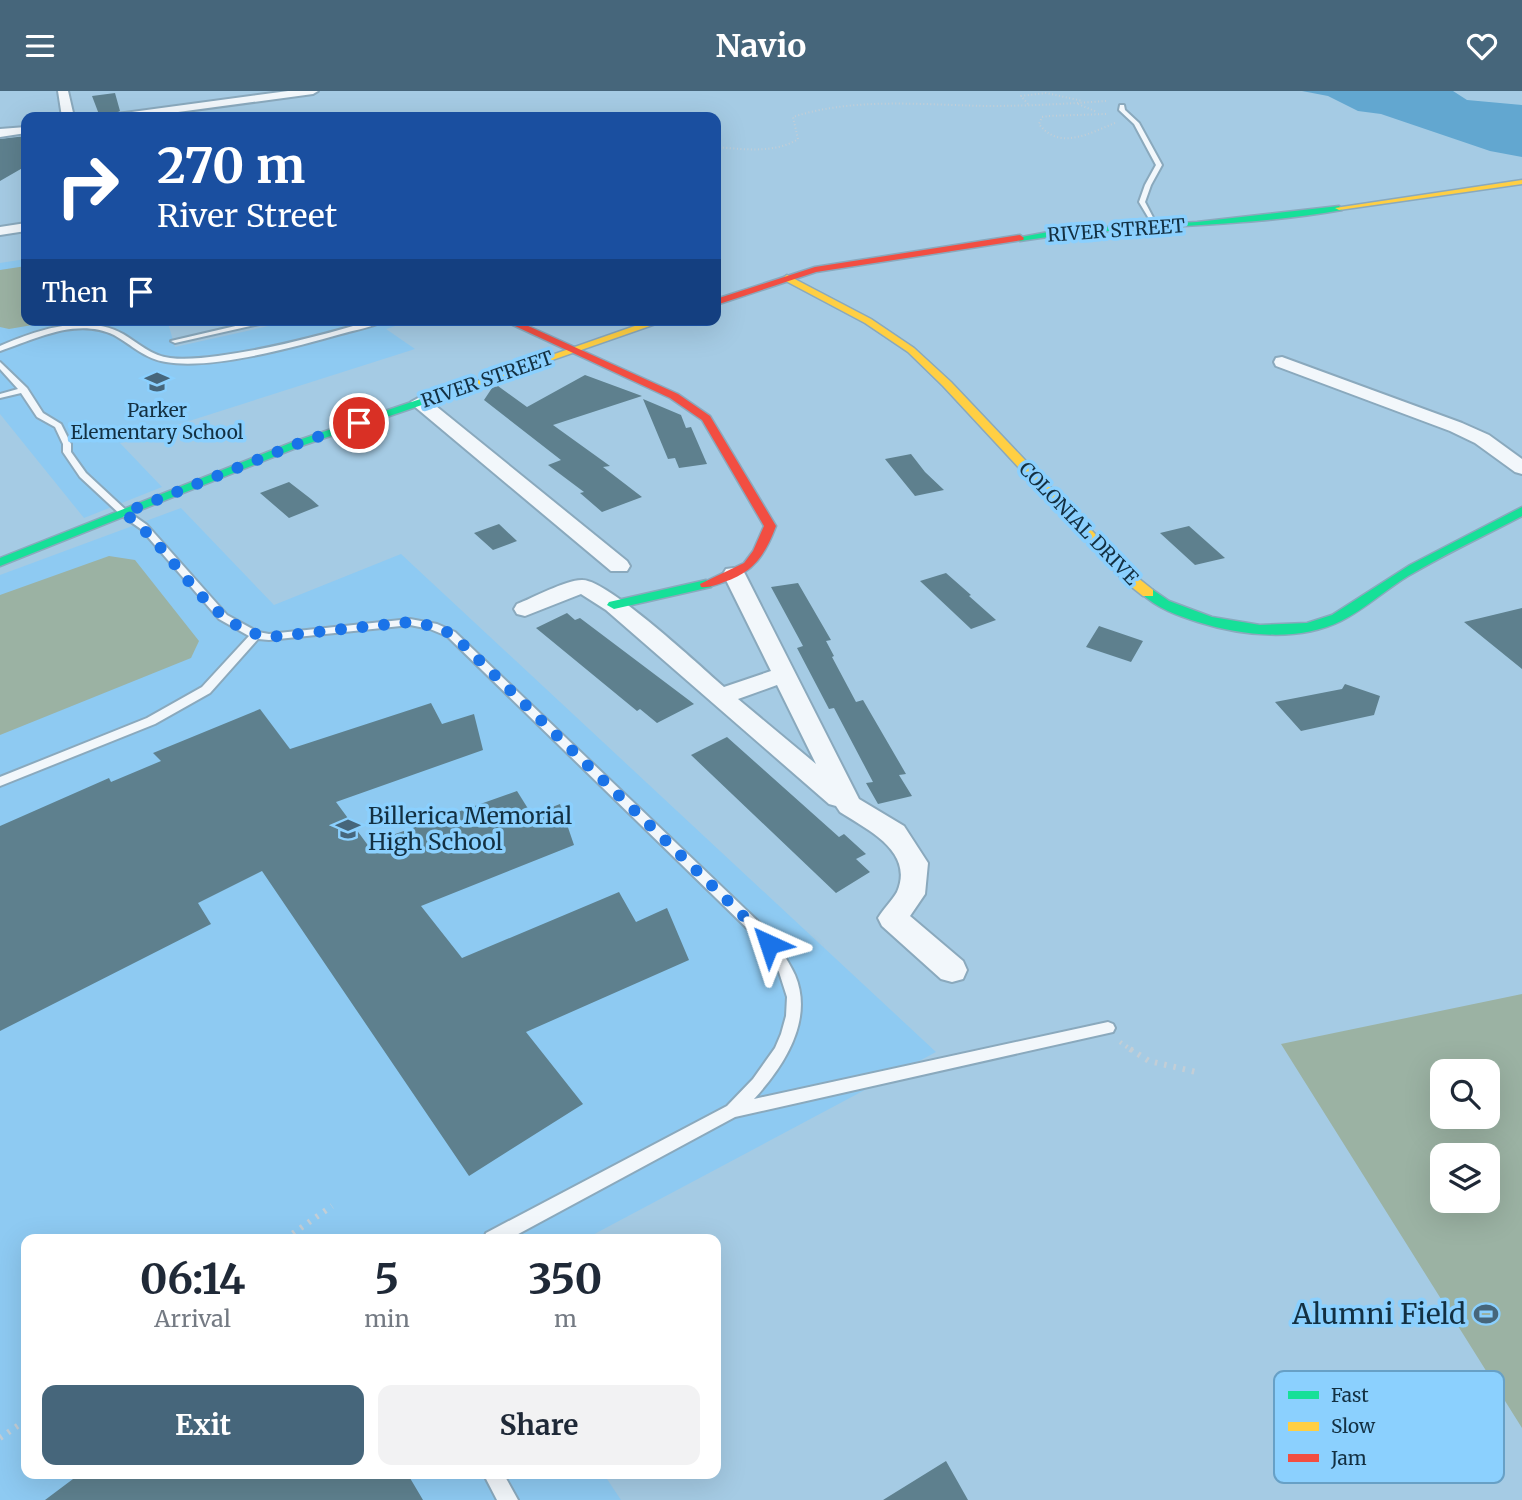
<!DOCTYPE html>
<style>
body{margin:0;font-family:Merriweather,serif;background:#f2f2f3;color:#1f2937;height:100vh;display:flex;flex-direction:column;font-size:26px;white-space:nowrap}
*{box-sizing:border-box;margin:0}
p{font-size:23px;color:#747a83}
.icon{flex:none;width:38px;height:38px;fill:none;stroke:currentColor;stroke-width:2;stroke-linecap:round;stroke-linejoin:round}
.map{position:relative;flex:1;overflow:hidden}
.details{position:absolute;left:21px;top:1143px;width:700px;height:245px;display:flex;flex-direction:column;background:#fff;border-radius:14px;box-shadow:0 7px 28px #0002}
.details>*{flex:none}
.banner{position:absolute;left:21px;top:21px;width:700px;height:214px;border-radius:14px;box-shadow:0 7px 28px #0002;background:#1a4fa0;color:#fff;overflow:hidden}
.controls{position:absolute;left:1430px;top:968px;display:grid;gap:14px}
.controls a{display:grid;place-items:center;width:70px;height:70px;border-radius:14px;background:#fff;box-shadow:0 7px 28px #0002;font-size:35px}
.pin{position:absolute;display:grid;place-items:center;width:60px;height:60px;color:#fff;margin:-30px;border:4px solid #fff;border-radius:50%;box-shadow:0 2px 7px #0007}
.me{position:absolute;width:77px;margin:-38px;rotate:318deg;stroke-linejoin:round;filter:drop-shadow(0 0 5px #0008)}
.turn{display:flex;align-items:center;gap:24px;height:147px;padding:0 21px;font-size:32px}
.turn .icon{width:91px;height:91px;stroke-width:2.5}
.turn b{display:block;font-size:49px;line-height:60px}
.then{display:flex;align-items:center;height:66px;padding:0 21px;background:#0003;gap:14px;font-size:26px}
.eta{display:flex;justify-content:space-evenly;align-items:center;height:119px;text-align:center}
.eta b{font-size:42px;font-weight:700;line-height:49px}
.cta{display:flex;gap:14px;margin-top:auto;padding:14px 21px}
.cta a{flex:1;height:80px;border-radius:14px;background:#46667b;color:#fff;font-size:28px;font-weight:700;line-height:80px;text-align:center}
.cta a+a{background:#f2f2f3;color:#1f2937}
header{display:flex;justify-content:space-between;align-items:center;height:91px;padding:0 21px;background:#46667b;color:#fff;font-size:32px;font-weight:700}
.map>svg:first-child{display:block}
</style>
<header><svg class="icon" aria-label="menu" viewBox="0 0 24 24"><path d="M4 6h16M4 12h16M4 18h16"/></svg>Navio<svg class="icon" aria-label="heart" viewBox="0 0 24 24"><path d="M12 20l-8-8c-3-5 5-10 8-4 3-6 11-1 8 4z"/></svg></header>
<div class="map">
<svg width="1522" height="1409" viewBox="0 0 1522 1409">
<rect width="100%" height="100%" fill="#a5cbe4"/>
<path fill="#8ecaf2" d="M26,168V229H167L175,256L296,229H413L386,238L415,258L120,352L162,396L84,427L0,323V172Z
M181,417L274,514L401,463L936,961L585,1148H26V1382H603L621,1409H0V484Z"/>
<path fill="#9bb2a3" fill-rule="evenodd" d="M26,175V229H62L9,238L0,236V179Z
M109,465L135,469L199,550L191,567L0,644V504Z
M1522,903V1337L1281,953ZM1488,980V1026H1442V980ZM1442,1064H1488V1110H1442Z"/>
<path fill="#62a7d0" d="M1302,0H1453L1467,9L1522,14V66L1490,60L1381,23L1358,20L1328,5Z"/>
<path fill="#5e808e" d="M115,2L120,20L109,26H100L92,5Z
M26,45V75L0,90V48Z
M585,284L642,305L553,334L610,375L603,376L642,406L602,421L580,402L584,401L548,374L561,369L484,309L492,297L498,295L527,316Z
M643,308L681,324L686,337L691,336L707,373L679,377L675,367L668,368Z
M911,363L925,381L944,399L915,405L885,368Z
M289,391L311,408L319,415L289,427L260,402Z
M499,433L517,450L493,459L474,442Z
M1189,435L1225,467L1195,474L1160,442Z
M946,482L971,504L969,505L996,529L971,538L920,490Z
M798,492L831,549L826,550L834,565L832,566L856,611L863,609L906,683L899,684L912,705L878,713L866,692L873,691L834,617L829,618L797,557L803,555L771,496Z
M1522,517V578L1464,531Z
M567,522L575,529L580,527L694,613L657,632L640,618L637,620L536,537Z
M1099,535L1143,550L1131,571L1086,556Z
M1345,593L1380,605L1374,624L1301,640L1275,611L1342,598Z
M431,612L442,633L474,623L483,659L336,711L367,753L517,700L532,724L560,713L574,754L421,815L462,867L619,801L636,831L667,817L689,869L526,941L583,1013L469,1085L262,780L198,812L211,833L0,940V735L109,687L111,691L161,670L153,662L260,618L290,658Z
M727,646L839,746L844,743L866,763L856,768L870,781L836,802L691,664Z
M946,1370L968,1409H883Z
M81,1382H407L423,1409H45Z"/>
<g fill="none" stroke-linecap="round" stroke-linejoin="round">
<g stroke="#8aa9bd" stroke-width="4">
<path id="lane" d="M1120,14H1124L1125,19L1139,32L1162,74L1151,94L1145,111L1158,136H1154L1139,111L1145,94L1156,74L1134,33L1119,19Z
M261,229H277L175,252L171,250Z
M374,229H387C373,236 355,239 341,243C295,256 212,279 166,271C145,268 132,254 114,244C77,226 35,248 0,260V255C36,239 86,222 123,243C138,252 152,265 170,267C186,269 202,267 218,265C271,258 323,244 374,229Z
M0,271L27,297L43,322L61,333L71,353V361L86,382L127,420L147,434L227,524L258,541L269,543L410,528L437,533L455,541L765,837C776,852 787,867 795,884C814,929 784,975 754,1008L1108,931L1113,933L1115,937L1113,941L735,1026L509,1148H484L486,1142L727,1015L753,988L775,957L781,943L786,925L787,906L779,881L755,845L447,545L430,538L410,534L269,549L258,548L210,602L155,633L0,695V686L147,627L202,596L249,545L219,528L141,438L121,424L80,386L63,361V353L55,336L37,326L21,302L0,307V303L18,298L0,278Z
M483,1382H503L518,1409H497Z"/>
</g>
<g stroke="#8aa9bd" stroke-width="4">
<path id="street" d="M58,0H68L74,26H62Z
M288,0H318L313,3L141,26H111L117,23Z
M26,36V42L0,46V38Z
M26,132V140L0,144V136Z
M1282,266L1462,332L1489,344L1522,368V383L1515,381L1475,352L1450,340L1276,275L1274,271L1276,267Z
M420,306L426,307L627,470L630,475L627,480H611L414,315L411,311Z
M734,477L742,478L745,483L859,708L904,735L928,772L925,803L910,825L963,870L967,879L963,888L952,891L941,888L882,835L878,827C883,818 892,810 897,801C915,760 866,738 840,721L836,715L829,713L606,519L581,503L525,525L517,523L514,518L517,513C533,507 567,488 583,489C609,490 700,575 724,596L771,580L723,483L726,478ZM777,594L816,673L738,608Z"/>
</g>
<g stroke="#8aa9bd" stroke-width="3">
<path id="fast" d="M1339,115L1342,119C1236,138 1126,133 1020,150L1016,147L1059,139L1197,131Z
M465,293L470,296L469,298L301,355L0,475V467L293,351Z
M1522,416V425C1484,445 1445,463 1408,485C1385,499 1365,518 1341,530C1299,551 1242,545 1198,531C1179,525 1156,517 1141,502L1148,498L1153,499L1169,510L1212,526L1260,534L1307,532L1332,524L1410,474Z
M706,489L712,493L711,496L614,518L607,514L609,511Z"/>
</g>
<g stroke="#8aa9bd" stroke-width="3">
<path id="slow" d="M1522,89V93L1339,119L1335,117Z
M787,184L871,228L914,257L951,291L1133,483L1153,499V505H1143L1123,489L943,295L908,261L865,232L784,189L783,187Z
M652,229H667L469,298L460,296Z"/>
</g>
<g stroke="#8aa9bd" stroke-width="3">
<path id="jam" d="M1020,144L1024,147L1023,149L816,181L716,214V208L815,176Z
M502,229H515L678,303L710,325L776,435C765,464 754,481 724,491C716,494 709,497 701,496L700,493L744,472L753,460L764,435L702,329L670,307Z"/>
</g>
<path stroke="#c3ced6" stroke-width="2" stroke-dasharray="1 2.5" stroke-linecap="butt" d="M1028,13L1021,5L1046,2L1083,10
M1078,13L1097,21
M1106,23L1048,25L1042,26L1039,33C1059,60 1090,42 1115,32
M716,56C742,58 775,63 798,48L793,26C854,6 924,14 987,15C1027,15 1066,13 1106,10"/>
<path stroke="#c3ced6" stroke-width="4.5" stroke-dasharray="2 5" stroke-linecap="butt" d="M1120,951L1133,960"/>
<path stroke="#c3ced6" stroke-width="6" stroke-dasharray="2.5 7" stroke-linecap="butt" d="M1130,958L1149,970L1196,981
M285,1148L332,1115
M0,1347L26,1329"/>
<use href="#lane" fill="#f2f7fb" fill-rule="evenodd"/>
<use href="#street" fill="#f2f7fb" fill-rule="evenodd"/>
<use href="#fast" fill="#16e098" fill-rule="evenodd"/>
<use href="#slow" fill="#ffcf43" fill-rule="evenodd"/>
<use href="#jam" fill="#f24e42" fill-rule="evenodd"/>
</g>
<g fill="none" stroke-linecap="round" stroke-linejoin="round">
<path stroke="#1a73e8" stroke-width="12" stroke-dasharray="0 21.6" d="M359,332L297,353L124,422C174,457 206,537 269,546L410,531L433,535L452,543L760,841L769,853"/>
</g>
<defs>
<g id="school-bare" transform="scale(1.89)"><path d="M0-5L7-2L0 1L-7-2ZM-4 1L0 2.5L4 1V4Q0 6-4 4Z" fill="#46667b" stroke="#8bd0fe" stroke-width="2.5" paint-order="stroke"/></g>
<g id="stadium-bare" transform="scale(1.89)"><path d="M0-5a6.5 5 0 1 0 0 10a6.5 5 0 1 0 0-10ZM-3.5-1.8h7v3.6h-7Z" fill="#46667b" stroke="#8bd0fe" stroke-width="2.5" paint-order="stroke"/></g>
</defs>
<g fill-rule="evenodd">
<use href="#school-bare" x="157" y="291"/>
<use href="#school-bare" x="348" y="738"/>
<use href="#stadium-bare" x="1486" y="1223"/>
</g>
<g text-anchor="middle" stroke-width="7" stroke-linejoin="round" paint-order="stroke">
<g font-size="19" fill="#133042" stroke="#8bd0fe">
<text transform="translate(1116 139) rotate(-4)" y="7">RIVER STREET</text>
<text transform="translate(487 288) rotate(-19)" y="7">RIVER STREET</text>
<text transform="translate(1079 432) rotate(46)" y="7">COLONIAL DRIVE</text>
</g>
<g font-size="19" fill="#133042" stroke="#8bd0fe">
<text x="157" y="326">Parker<tspan x="157" dy="22">Elementary School</tspan></text>
</g>
<g font-size="23" fill="#133042" stroke="#8bd0fe" text-anchor="start">
<text x="368" y="733">Billerica Memorial<tspan x="368" dy="26">High School</tspan></text>
</g>
<g font-size="28" fill="#133042" stroke="#8bd0fe" text-anchor="end">
<text x="1466" y="1233">Alumni Field</text>
</g>
</g>
<rect x="1274" y="1280" width="230" height="112" rx="10" fill="#8bd0fe" stroke="#67a0c6" stroke-width="2"/>
<rect x="1288" y="1300" width="31" height="8" fill="#16e098"/>
<rect x="1288" y="1331" width="31" height="9" fill="#ffcf43"/>
<rect x="1288" y="1363" width="31" height="8" fill="#f24e42"/>
<g font-size="19" fill="#133042">
<text x="1331" y="1311">Fast</text>
<text x="1331" y="1342">Slow</text>
<text x="1331" y="1374">Jam</text>
</g>
</svg>
<div class="controls">
<a><svg class="icon" aria-label="search" viewBox="0 0 24 24"><circle cx="10" cy="10" r="6"/><path d="M15 15l6 6"/></svg></a>
<a><svg class="icon" aria-label="layers" viewBox="0 0 24 24"><path d="M12 4l9 5-9 5-9-5zM3 14l9 5 9-5"/></svg></a>
</div>
<div class="pin" style="left:359px;top:332px;background:#d93025"><svg class="icon" aria-label="arrive" viewBox="0 0 24 24"><path d="M6 21V4h12l-3 4 3 4H6"/></svg></div>
<svg class="me" style="left:769px;top:853px" viewBox="-20 -20 40 40"><path d="M0-17L14 15 0 8-14 15z" fill="#1a73e8" stroke="#fff" stroke-width="4"/></svg>
<div class="banner">
<div class="turn"><svg class="icon" aria-label="right" viewBox="0 0 24 24"><path d="M7 20v-9h11M14 6l5 5-5 5"/></svg><div><b>270 m</b>River Street</div></div>
<div class="then">Then<svg class="icon" aria-label="arrive" viewBox="0 0 24 24"><path d="M6 21V4h12l-3 4 3 4H6"/></svg></div>
</div>
<section class="details">
<div class="eta">
<div><b>06:14</b><p>Arrival</p></div>
<div><b>5</b><p>min</p></div>
<div><b>350</b><p>m</p></div>
</div>
<div class="cta"><a>Exit</a><a>Share</a></div>
</section>
</div>
